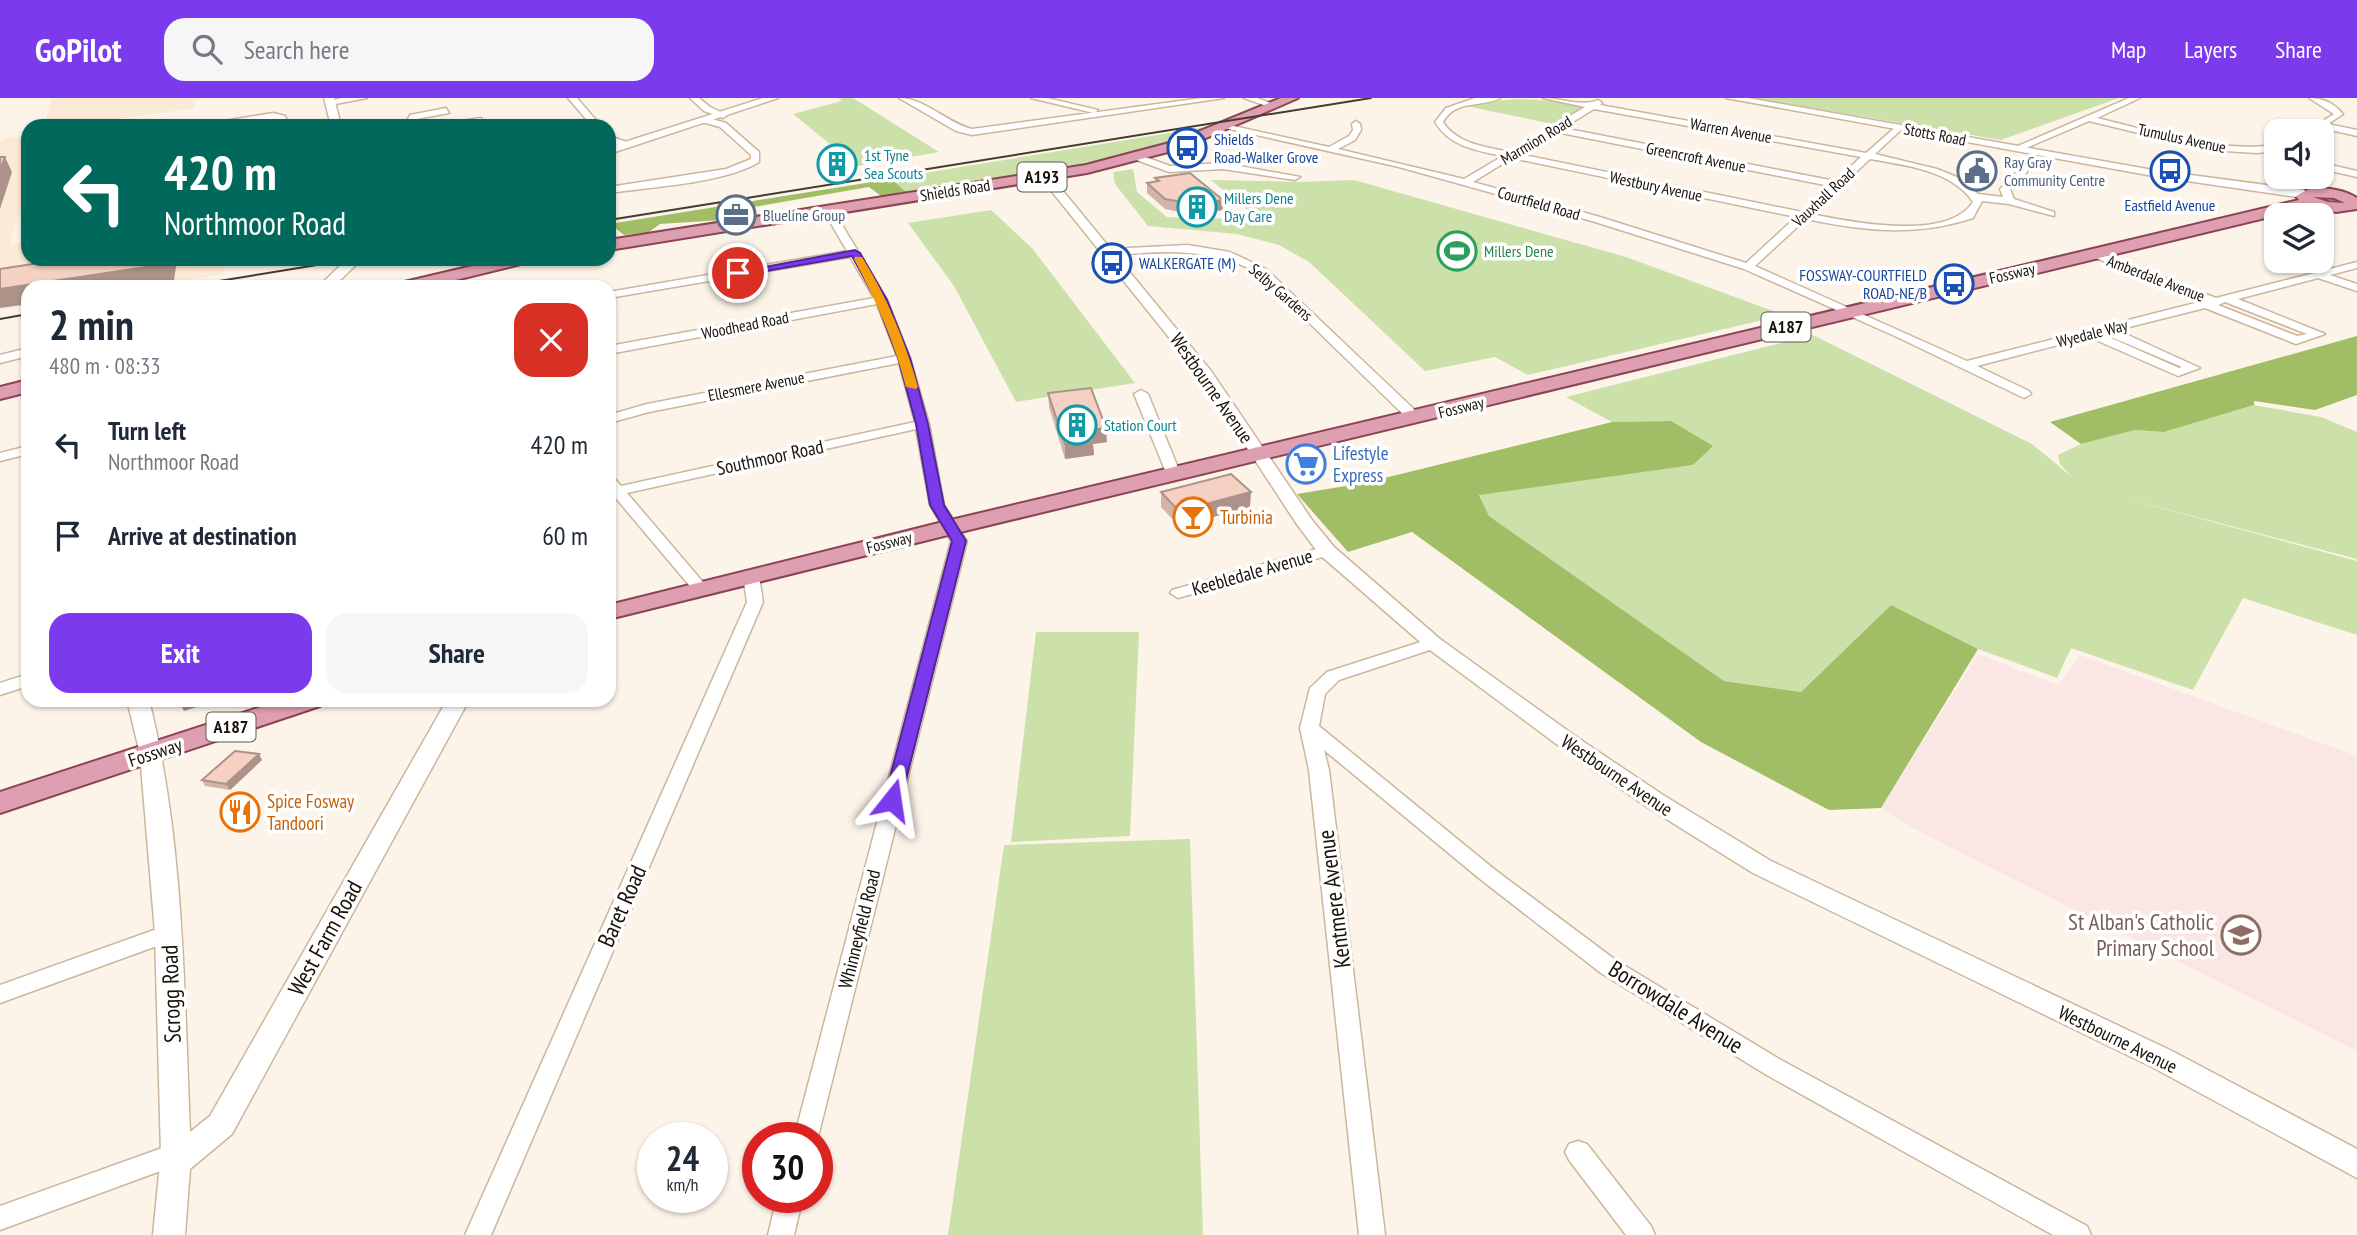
<!DOCTYPE html>
<meta charset="utf-8">
<style>
body{margin:0;font-family:"PT Sans Narrow",sans-serif;background:#f6f6f7;color:#1f2937;height:100vh;display:flex;flex-direction:column;font-size:26px;white-space:nowrap}
*{box-sizing:border-box;margin:0}
p{font-size:23px;color:#747a83}
.icon{flex:none;width:38px;height:38px;fill:none;stroke:currentColor;stroke-width:2;stroke-linecap:round;stroke-linejoin:round}
.map{position:relative;flex:1;overflow:hidden}
.details{position:absolute;left:21px;top:182px;width:595px;height:427px;display:flex;flex-direction:column;background:#fff;border-radius:21px;box-shadow:0 2px 5px #0004}
.details>*{flex:none}
.hud{position:absolute;left:21px;top:21px;width:595px;height:147px;border-radius:21px;box-shadow:0 2px 5px #0004;background:#00695c;color:#fff;overflow:hidden}
.fabs{position:absolute;left:2264px;top:21px;display:grid;gap:14px}
.fabs a{display:grid;place-items:center;width:70px;height:70px;border-radius:14px;background:#fff;box-shadow:0 2px 5px #0004;font-size:35px}
.speed{position:absolute;left:637px;top:1024px;display:flex;gap:14px;font-size:35px;font-weight:700;text-align:center}
.speed>*{display:grid;place-content:center;width:91px;height:91px;border-radius:50%;background:#fff;box-shadow:0 2px 5px #0004;line-height:1}
.speed small{font-size:18px;font-weight:400}
.speed .limit{border:10px solid #d22;background:#fff;color:#111}
.pin{position:absolute;display:grid;place-items:center;width:60px;height:60px;color:#fff;margin:-30px;border:4px solid #fff;border-radius:50%;box-shadow:0 2px 7px #0007}
.me{position:absolute;width:77px;margin:-38px;rotate:15deg;stroke-linejoin:round;filter:drop-shadow(0 0 5px #0008)}
.turn{display:flex;align-items:center;gap:24px;height:147px;padding:0 28px;font-size:32px}
.turn .icon{width:91px;height:91px;stroke-width:2.5}
.turn b{display:block;font-size:49px;line-height:60px}
.round{display:grid;place-items:center;flex:none;width:74px;height:74px;border-radius:21px;background:#f6f6f7}
.overview{display:flex;align-items:center;justify-content:space-between;height:119px;padding:0 28px}
h1{font-size:42px;font-weight:800;line-height:52px}
.cta{display:flex;gap:14px;margin-top:auto;padding:14px 28px}
.cta a{flex:1;height:80px;border-radius:21px;background:#7c3aed;color:#fff;font-size:28px;font-weight:800;line-height:80px;text-align:center}
.cta a+a{background:#f6f6f7;color:#1f2937}
ul{padding:0;list-style:none}
li{display:flex;align-items:center;gap:21px;height:91px;padding:0 28px}
li div{flex:1}
li b{display:block;font-size:26px}
li em{font-style:normal}
header{display:flex;align-items:center;gap:42px;box-sizing:border-box;height:98px;padding:0 35px;background:#7c3aed;color:#fff}
header strong{font-size:33px}
nav{display:flex;gap:38px;margin-inline-start:auto;font-size:24px}
.search{width:490px;height:63px;background:#f6f6f7;display:flex;align-items:center;gap:18px;box-sizing:border-box;padding:0 24px;border-radius:21px;color:#747a83;font-size:26px}
.map>svg:first-child{display:block}
</style>
<header>
<strong>GoPilot</strong>
<div class="search"><svg class="icon" aria-label="search" viewBox="0 0 24 24"><circle cx="10" cy="10" r="6"/><path d="M15 15l6 6"/></svg>Search here</div>
<nav><a>Map</a><a>Layers</a><a>Share</a></nav>
</header>
<div class="map">
<svg width="2357" height="1137" viewBox="0 0 2357 1137">
<rect width="100%" height="100%" fill="#fdf4e9"/>
<path fill="#fbead6" d="M52,0H199L194,4V10L189,11L67,28H44Z
M28,38V84L10,146L28,145V161H224L223,176L145,189H28V208L0,212V43L9,39Z"/>
<path fill="#fbe6e6" d="M1978,556L2058,587L2080,557L2357,658V953L1912,730L1881,710Z"/>
<path fill="#cce0a9" d="M838,0H853L939,54L857,68L793,16L842,3Z
M1753,0H2119L2001,42Z
M1517,1L1560,3L1584,9L1557,27L1466,8L1482,4Z
M1212,28L1153,50L1102,62L884,100L864,85Z
M1133,71L1137,94L1167,119L1210,121L1255,118L1211,82L1300,84L1354,82L1626,159L1784,217L1528,277L1495,259L1425,273L1309,164L1279,147L1237,136L1148,128L1115,86L1113,74Z
M991,112L1032,150L1135,285L1016,304L954,188L908,125Z
M1813,237L2032,346L2072,379L2060,366L2058,357L2081,346L2135,332L2164,334L2254,307L2321,319L2357,334V461L2120,399L2357,463V537L2243,500L2193,592L2071,550L2057,580L1978,551L1891,507L1801,594L1724,583L1489,418L1479,396L1693,367L1671,323L1612,324L1566,299Z
M1036,534H1139L1130,738L1011,744Z
M1190,741L1203,1137H948L1004,747Z"/>
<path fill="#a1be66" d="M891,81L906,94L884,100L869,89L719,115L722,122L660,126L649,134L624,137L614,129H609V126Z
M2357,238V297L2315,312L2254,303V307L2164,334L2135,332L2081,346L2050,324Z
M1671,323L1713,348L1693,367L1479,397L1489,418L1724,583L1801,594L1891,507L1978,551L1881,710L1829,712L1701,644L1412,434L1348,454L1297,396L1364,385L1612,324Z"/>
<g fill="none" stroke-linecap="round" stroke-linejoin="round">
<g stroke="#ccb69b" stroke-width="3">
<path id="minor" d="M342,0H367L330,7L326,4Z
M568,0H577L601,28H592Z
M690,0H699L710,9L727,17L723,20L704,13Z
M899,0C925,0 947,25 972,31L1202,0H1224L972,37L956,33Z
M1031,0H1047L1098,12L1094,15Z
M1244,0H1257L1276,7L1272,10Z
M1475,0H1500C1481,10 1456,1 1443,24C1457,46 1486,49 1510,54L1585,9L1543,0C1559,0 1583,9 1598,2L1602,5L1600,7L1866,55L1899,26L1903,29L1902,31L1875,56L1937,71L1959,80L1978,96L2003,99L2000,91L2018,73L2005,66V62H2011L2027,70V74L2010,91L2014,101L2054,114V118L2009,106L1982,103L1973,120C1915,139 1864,133 1806,121L1755,168L1967,263L2203,203L2091,158V154L2095,153L2216,200L2357,164V170L2330,177L2357,186V193L2318,180L2238,201L2325,236L2296,246L2205,210L2117,232L2200,270L2178,278L2089,239L1977,268L2029,293L2031,296L2024,300L1897,239L1744,171L1592,123L1399,69L1216,28L1220,25L1329,49L1349,38L1353,32L1352,26L1356,23L1360,26L1361,32L1355,42L1338,51L1464,81L1503,58C1477,53 1449,48 1435,24L1446,10ZM1594,11L1861,59L1835,83L1563,30ZM1556,34L1830,88L1802,114L1519,56ZM1512,60L1796,119L1746,165L1600,119L1473,84ZM1870,61C1904,67 1952,72 1973,104C1947,144 1852,124 1811,116ZM2225,204L2307,236L2297,238L2218,207ZM2102,236H2104L2182,269L2179,270Z
M2129,0H2140L2097,20C2156,34 2215,55 2277,47V53L2257,55L2209,52L2089,23L2019,53L2011,51Z
M2309,0C2324,0 2333,5 2343,16L2328,26L2357,32V38L2322,30L2307,33L2334,16Z
M446,10L449,15L416,21L419,28H411L408,21L410,17Z
M273,15L285,18L289,28H281L278,22L273,21L218,28H194Z
M705,19L726,25L759,54V64C726,85 650,89 609,95V89L726,71L751,61V57L720,29L702,24Z
M481,20L484,25L443,28L447,25Z
M609,38L630,45L632,47L627,50L609,44Z
M1137,56L1170,68L1223,65L1300,79L1295,82L1223,71L1169,74L1134,61L1132,59Z
M2322,65L2357,73V79L2322,71Z
M828,109L832,110L887,202L910,260L929,326L944,407L967,443L817,1043V1040H794L951,443L930,407L916,331L627,395L708,490L700,495L694,493L609,392V379L614,380L621,388L915,324L899,265L649,314L609,325V317L647,306L897,258L877,206L609,256V248L874,200L850,159L609,200V194L847,153L823,112Z
M1188,147L1230,154L1266,171L1420,317V323H1410L1258,175C1211,149 1162,152 1109,158L1104,155L1128,150Z
M28,250V258L0,265V257Z
M1141,292L1148,296L1181,377L1179,380H1169L1167,377L1134,296Z
M28,348V356L0,363V355Z
M1327,448L1333,450L1335,453L1333,456L1178,500L1170,495L1172,492Z
M751,473L759,478L763,504L491,1137H465L747,504L743,478Z
M1433,540L1442,545L1439,549L1339,582L1325,596L1319,628L1494,771L1617,863L1781,962L2087,1128L2091,1137H2053L1765,976L1601,875L1480,781L1324,652L1329,672L1385,1137H1359L1309,672L1300,630L1310,590L1327,574Z
M28,576V588L0,597V585Z
M168,827L176,829L179,835L176,841L0,905V887Z
M1578,1043L1587,1046L1651,1128L1655,1137H1626L1569,1062L1565,1054L1569,1046Z
M176,1045L185,1048L189,1056L185,1064L0,1132V1108Z
M777,1099H803L794,1137H768Z"/>
</g>
<g stroke="#ccb69b" stroke-width="3">
<path id="tertiary" d="M324,0H334L341,28H331Z
M763,0H778L609,56V49Z
M1726,0H1748L2153,72L2304,92L2310,96L2304,100L2153,78Z
M1041,76H1049L1211,273L1312,422L1334,449L1440,541L1575,638L1663,697L1771,763L2172,953L2357,1051V1080L2152,969L1753,775L1647,709L1559,648L1426,549L1320,457L1296,425L1200,278L1041,80Z
M347,161H362L333,189H318Z
M127,602H149C184,741 184,891 190,1034L210,1018L447,602H469L232,1036L190,1071L185,1137H153L161,1056L155,835L140,656Z"/>
</g>
<g stroke="#8a4453" stroke-width="4">
<path id="primary" d="M1281,0H1298L1183,50L1087,75L609,152V142L1086,67L1173,44Z
M2311,90C2327,90 2343,91 2357,100V111L2336,114L2311,109L952,436L609,521V507L951,422L2299,102L2296,98ZM2313,99L2334,100L2345,105L2328,104Z
M502,161H531L529,164L427,189H397L400,185Z
M28,282V294L0,301V289Z
M282,602H324L320,608L0,715V694Z"/>
</g>
<use href="#minor" fill="#fff" fill-rule="evenodd"/>
<use href="#tertiary" fill="#fff" fill-rule="evenodd"/>
<use href="#primary" fill="#de9fb0" fill-rule="evenodd"/>
<path stroke="#433c31" stroke-width="2" d="M609,122L1371,0
M182,189L354,161
M0,221L28,216"/>
</g>
<path fill="#d3b4a8" d="M1155,80L1223,102V112L1193,117L1165,111L1147,95V85L1155,84Z
M1048,295L1107,344L1093,346L1094,357L1065,361L1049,309Z
M1161,394L1250,409L1179,428L1161,409Z
M262,662L230,692L205,688L202,682Z"/>
<path fill="#ac9288" d="M5,59L12,74L0,111V72Z
M1223,102V112L1193,117V106Z
M167,161L177,162L174,182L132,189H28V206L0,210V191Z
M1106,330L1107,344L1093,346L1094,357L1065,361V346L1089,332Z
M1251,394L1250,409L1179,428V413Z
M178,602H216V603L184,613Z
M259,656L262,662L230,692L226,686Z"/>
<path fill="#f5d1c3" stroke="#ac9288" stroke-width="2" d="M0,59H5L0,72Z
M1190,75L1223,102L1193,106L1165,101L1147,85L1159,83L1155,80Z
M65,161H167L166,166L0,191V171Z
M1091,290L1106,330L1089,332L1093,343L1065,346L1048,295Z
M1231,376L1251,394L1179,413L1161,394Z
M235,653L259,656L226,686L202,682Z"/>
<path fill="#7c3aed" stroke="#51269a" stroke-width="2" d="M855,152L860,155L887,202L910,260L928,326L944,407L966,443L901,702L899,707H886L884,702L952,443L930,407L916,326L898,260L876,202L852,158L738,178L733,175Z"/>
<path fill="#f59e0b" d="M855,159H862C887,199 905,243 918,289L916,291L906,289C894,243 876,202 854,161Z"/>
<defs>
<g id="bus-ring" transform="scale(2.0125)"><circle r="9.5" fill="#fff" stroke="#1a4fb4" stroke-width="1.5"/><path d="M-5-6H5V4H4V6H2V4H-2V6H-4V4H-5ZM-3.5-4V0h7V-4ZM-3.5 1.2v1.5H-2V1.2ZM2 1.2v1.5H3.5V1.2Z" fill="#1a4fb4"/></g>
<g id="building-ring" transform="scale(2.0125)"><circle r="9.5" fill="#fff" stroke="#0f9aa8" stroke-width="1.5"/><path d="M-4-6H4V6H1V3H-1V6H-4ZM-2.5-4.3h1.7v1.8h-1.7ZM.8-4.3h1.7v1.8H.8ZM-2.5-1h1.7V.8h-1.7ZM.8-1h1.7V.8H.8Z" fill="#0f9aa8"/></g>
<g id="civic-ring" transform="scale(2.0125)"><circle r="9.5" fill="#fff" stroke="#5c6f8a" stroke-width="1.5"/><path d="M-.6-6.5H3V-4.5H.6V-3L4-1V1h2V6H-6V1h2V-1L-.6-3ZM-1.2 2.5V6h2.4V2.5Z" fill="#5c6f8a"/></g>
<g id="office-ring" transform="scale(2.0125)"><circle r="9.5" fill="#fff" stroke="#5c6f8a" stroke-width="1.5"/><path d="M-6-3h4V-5.5h4V-3h4V5H-6ZM-1-4.5V-3h2v-1.5ZM-6 0V1H6V0Z" fill="#5c6f8a"/></g>
<g id="stadium-ring" transform="scale(2.0125)"><circle r="9.5" fill="#fff" stroke="#2e9e5b" stroke-width="1.5"/><path d="M0-5a6.5 5 0 1 0 0 10a6.5 5 0 1 0 0-10ZM-3.5-1.8h7v3.6h-7Z" fill="#2e9e5b"/></g>
<g id="supermarket-ring" transform="scale(2.0125)"><circle r="9.5" fill="#fff" stroke="#3f7fe0" stroke-width="1.5"/><path d="M-6-5.5h2.5l.6 2H6L4.5 2H-2.5L-4.4-4H-6ZM-1.5 3.2a1.3 1.3 0 1 0 .1 0ZM3 3.2a1.3 1.3 0 1 0 .1 0Z" fill="#3f7fe0"/></g>
<g id="bar-ring" transform="scale(2.0125)"><circle r="9.5" fill="#fff" stroke="#e8710a" stroke-width="1.5"/><path d="M-6-5H6L.8 .8V4.5H3.5V6h-7V4.5H-.8V.8Z" fill="#e8710a"/></g>
<g id="restaurant-ring" transform="scale(2.0125)"><circle r="9.5" fill="#fff" stroke="#e8710a" stroke-width="1.5"/><path d="M-5-6h1v4h1v-4h1v4h1v-4h1v5L-1.5 .5V6h-2V.5L-5-1ZM5-6V6H3V1.5H1.5Q1.5-4 5-6Z" fill="#e8710a"/></g>
<g id="school-ring" transform="scale(2.0125)"><circle r="9.5" fill="#fff" stroke="#8d6e63" stroke-width="1.5"/><path d="M0-5L7-2L0 1L-7-2ZM-4 1L0 2.5L4 1V4Q0 6-4 4Z" fill="#8d6e63"/></g>
</defs>
<g fill-rule="evenodd">
<use href="#bus-ring" x="1187" y="50"/>
<use href="#building-ring" x="837" y="66"/>
<use href="#civic-ring" x="1977" y="73"/>
<use href="#bus-ring" x="2170" y="73"/>
<use href="#building-ring" x="1197" y="109"/>
<use href="#office-ring" x="736" y="117"/>
<use href="#stadium-ring" x="1457" y="153"/>
<use href="#bus-ring" x="1112" y="165"/>
<use href="#bus-ring" x="1954" y="186"/>
<use href="#building-ring" x="1077" y="327"/>
<use href="#supermarket-ring" x="1306" y="366"/>
<use href="#bar-ring" x="1193" y="419"/>
<use href="#restaurant-ring" x="240" y="714"/>
<use href="#school-ring" x="2241" y="837"/>
</g>
<g text-anchor="middle" stroke-width="7" stroke-linejoin="round" paint-order="stroke">
<g font-size="16" fill="#181107" stroke="#fff">
<text transform="translate(1731 32) rotate(10)" y="6">Warren Avenue</text>
<text transform="translate(1935 36) rotate(11)" y="6">Stotts Road</text>
<text transform="translate(2182 40) rotate(12)" y="6">Tumulus Avenue</text>
<text transform="translate(1536 42) rotate(-31)" y="6">Marmion Road</text>
<text transform="translate(1696 59) rotate(11)" y="6">Greencroft Avenue</text>
<text transform="translate(1656 88) rotate(12)" y="6">Westbury Avenue</text>
<text transform="translate(955 92) rotate(-9)" y="6">Shields Road</text>
<text transform="translate(1823 99) rotate(-43)" y="6">Vauxhall Road</text>
<text transform="translate(1539 105) rotate(16)" y="6">Courtfield Road</text>
<text transform="translate(2012 175) rotate(-13)" y="6">Fossway</text>
<text transform="translate(2156 180) rotate(21)" y="6">Amberdale Avenue</text>
<text transform="translate(1281 194) rotate(41)" y="6">Selby Gardens</text>
<text transform="translate(745 227) rotate(-11)" y="6">Woodhead Road</text>
<text transform="translate(2092 235) rotate(-14)" y="6">Wyedale Way</text>
<text transform="translate(756 288) rotate(-11)" y="6">Ellesmere Avenue</text>
<text transform="translate(1461 309) rotate(-14)" y="6">Fossway</text>
<text transform="translate(889 444) rotate(-14)" y="6">Fossway</text>
</g>
<g font-size="16" fill="#164399" stroke="#fff" text-anchor="start">
<text x="1214" y="47">Shields<tspan x="1214" dy="18">Road-Walker Grove</tspan></text>
<text x="2170" y="113" text-anchor="middle">Eastfield Avenue</text>
<text x="1139" y="171">WALKERGATE (M)</text>
<text x="1927" y="183" text-anchor="end">FOSSWAY-COURTFIELD<tspan x="1927" dy="18">ROAD-NE/B</tspan></text>
</g>
<g font-size="16" fill="#0d838f" stroke="#fff" text-anchor="start">
<text x="864" y="63">1st Tyne<tspan x="864" dy="18">Sea Scouts</tspan></text>
<text x="1224" y="106">Millers Dene<tspan x="1224" dy="18">Day Care</tspan></text>
<text x="1104" y="333">Station Court</text>
</g>
<g font-size="16" fill="#4e5e75" stroke="#fff" text-anchor="start">
<text x="2004" y="70">Ray Gray<tspan x="2004" dy="18">Community Centre</tspan></text>
<text x="763" y="123">Blueline Group</text>
</g>
<g font-size="16" fill="#27864d" stroke="#fff" text-anchor="start">
<text x="1484" y="159">Millers Dene</text>
</g>
<g fill="#fff" stroke="#5d5851" stroke-width="2">
<rect x="1017.5" y="64.5" width="49" height="29" rx="5"/>
<rect x="1761.5" y="214.5" width="49" height="29" rx="5"/>
<rect x="206.5" y="614.5" width="49" height="29" rx="5"/>
</g>
<g font-size="18" font-weight="bold" fill="#181107">
<text x="1042" y="85">A193</text>
<text x="1786" y="235">A187</text>
<text x="231" y="635">A187</text>
</g>
<g font-size="19" fill="#181107" stroke="#fff">
<text transform="translate(1212 290) rotate(55)" y="7">Westbourne Avenue</text>
<text transform="translate(770 359) rotate(-12)" y="7">Southmoor Road</text>
<text transform="translate(1252 474) rotate(-16)" y="7">Keebledale Avenue</text>
<text transform="translate(155 654) rotate(-18)" y="7">Fossway</text>
<text transform="translate(1617 677) rotate(34)" y="7">Westbourne Avenue</text>
<text transform="translate(859 831) rotate(-76)" y="7">Whinneyfield Road</text>
<text transform="translate(2118 941) rotate(26)" y="7">Westbourne Avenue</text>
</g>
<g font-size="19" fill="#366cbe" stroke="#fff" text-anchor="start">
<text x="1333" y="362">Lifestyle<tspan x="1333" dy="22">Express</tspan></text>
</g>
<g font-size="19" fill="#c56008" stroke="#fff" text-anchor="start">
<text x="1220" y="426">Turbinia</text>
<text x="267" y="710">Spice Fosway<tspan x="267" dy="22">Tandoori</tspan></text>
</g>
<g font-size="23" fill="#181107" stroke="#fff">
<text transform="translate(1334 801) rotate(-97)" y="8">Kentmere Avenue</text>
<text transform="translate(622 808) rotate(-66)" y="8">Baret Road</text>
<text transform="translate(325 840) rotate(-61)" y="8">West Farm Road</text>
<text transform="translate(171 896) rotate(-92)" y="8">Scrogg Road</text>
<text transform="translate(1676 909) rotate(32)" y="8">Borrowdale Avenue</text>
</g>
<g font-size="23" fill="#785e54" stroke="#fff" text-anchor="end">
<text x="2214" y="832">St Alban's Catholic<tspan x="2214" dy="26">Primary School</tspan></text>
</g>
</g>
</svg>
<div class="fabs">
<a><svg class="icon" aria-label="sound" viewBox="0 0 24 24"><path d="M4 9h4l5-4v14l-5-4H4zM17 9q2 3 0 6"/></svg></a>
<a><svg class="icon" aria-label="layers" viewBox="0 0 24 24"><path d="M12 4l9 5-9 5-9-5zM3 14l9 5 9-5"/></svg></a>
</div>
<div class="speed"><div>24<small>km/h</small></div><div class="limit">30</div></div>
<div class="pin" style="left:738px;top:175px;background:#d93025"><svg class="icon" aria-label="arrive" viewBox="0 0 24 24"><path d="M6 21V4h12l-3 4 3 4H6"/></svg></div>
<svg class="me" style="left:892px;top:702px" viewBox="-20 -20 40 40"><path d="M0-17L14 15 0 8-14 15z" fill="#7c3aed" stroke="#fff" stroke-width="4"/></svg>
<div class="hud">
<div class="turn"><svg class="icon" aria-label="left" viewBox="0 0 24 24"><path d="M17 20v-9H6M10 6l-5 5 5 5"/></svg><div><b>420 m</b>Northmoor Road</div></div>
</div>
<section class="details">
<div class="overview"><div><h1>2 min</h1><p>480 m · 08:33</p></div><a class="round" style="background:#d93025;color:#fff"><svg class="icon" aria-label="close" viewBox="0 0 24 24"><path d="M6 6l12 12M18 6L6 18"/></svg></a></div>
<ul>
<li><svg class="icon" aria-label="left" viewBox="0 0 24 24"><path d="M17 20v-9H6M10 6l-5 5 5 5"/></svg><div><b>Turn left</b><p>Northmoor Road</p></div><em>420 m</em></li>
<li><svg class="icon" aria-label="arrive" viewBox="0 0 24 24"><path d="M6 21V4h12l-3 4 3 4H6"/></svg><div><b>Arrive at destination</b></div><em>60 m</em></li>
</ul>
<div class="cta"><a>Exit</a><a>Share</a></div>
</section>
</div>
